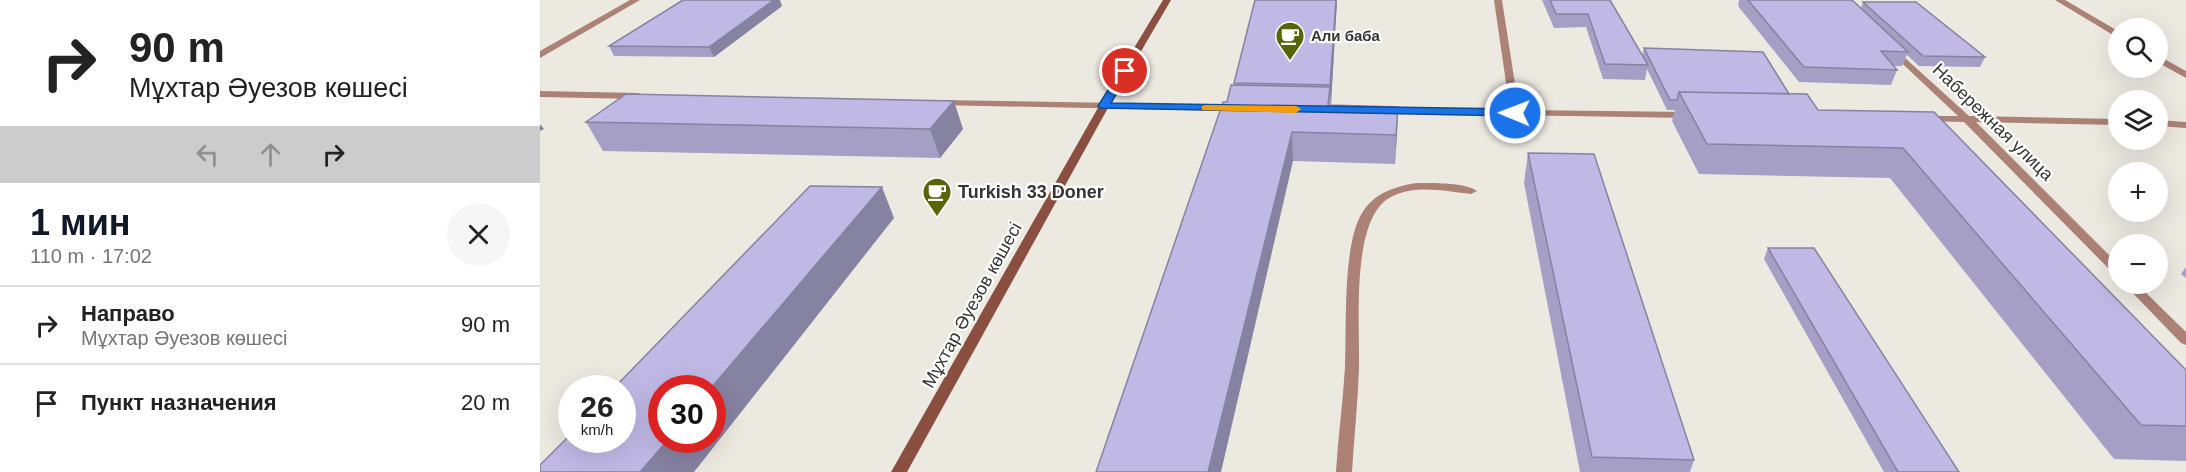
<!DOCTYPE html>
<html lang="ru">
<meta charset="utf-8">
<style>
body{margin:0;font-family:Helvetica,sans-serif;background:#f6f6f6;color:#222;height:100vh;display:flex;flex-direction:column;font-size:22px;white-space:nowrap}
*{box-sizing:border-box;margin:0}
p{font-size:20px;color:#767676}
.icon{flex:none;width:33px;height:33px;fill:none;stroke:currentColor;stroke-width:2;stroke-linecap:round;stroke-linejoin:round}
.map{position:relative;flex:1;overflow:hidden}
.sheet{display:flex;flex-direction:column;background:#fff;width:540px}
.sheet>*{flex:none}
.guide{background:#fff;color:#222;overflow:hidden}
.fabs{position:absolute;left:1568px;top:18px;display:grid;gap:12px}
.fabs a{display:grid;place-items:center;width:60px;height:60px;border-radius:50%;background:#fff;box-shadow:0 6px 24px #0002;font-size:30px}
.speed{position:absolute;left:18px;top:375px;display:flex;gap:12px;font-size:30px;font-weight:700;text-align:center}
.speed>*{display:grid;place-content:center;width:78px;height:78px;border-radius:50%;background:#fff;box-shadow:0 6px 24px #0002;line-height:1}
.speed small{font-size:15px;font-weight:400}
.speed .limit{border:9px solid #d22;background:#fff;color:#111}
.pin{position:absolute;display:grid;place-items:center;width:51px;height:51px;color:#fff;margin:-26px;border:3px solid #fff;border-radius:50%;box-shadow:0 2px 6px #0007}
.me{position:absolute;width:66px;margin:-33px;rotate:271deg;stroke-linejoin:round;filter:drop-shadow(0 0 4px #0008)}
.turn{display:flex;align-items:center;gap:21px;height:126px;padding:0 30px;font-size:27px}
.turn .icon{width:78px;height:78px;stroke-width:2.5}
.turn b{display:block;font-size:42px;line-height:51px}
.lanes{display:flex;align-items:center;height:57px;padding:0 30px;background:#0003;justify-content:center;gap:30px;direction:ltr}
.lanes .off{opacity:.35}
.round{display:grid;place-items:center;flex:none;width:63px;height:63px;border-radius:32px;background:#f6f6f6}
.head{display:flex;align-items:center;justify-content:space-between;height:102px;padding:0 30px}
h1{font-size:36px;font-weight:700;line-height:45px;color:#111827}
ul{padding:0;list-style:none}
li{display:flex;align-items:center;gap:18px;height:78px;padding:0 30px;border-top:2px solid #e0e0e0}
li div{flex:1}
li b{display:block;font-size:22px}
li em{font-style:normal}
main{display:flex;flex:1;min-height:0}
.map>svg:first-child{display:block}
</style>
<main>
<section class="sheet">
<div class="guide">
<div class="turn"><svg class="icon" aria-label="right" viewBox="0 0 24 24"><path d="M7 20v-9h11M14 6l5 5-5 5"/></svg><div><b>90 m</b>Мұхтар Әуезов көшесі</div></div>
<div class="lanes"><svg class="icon off" aria-label="left" viewBox="0 0 24 24"><path d="M17 20v-9H6M10 6l-5 5 5 5"/></svg><svg class="icon off" aria-label="ahead" viewBox="0 0 24 24"><path d="M12 20V5M6 11l6-6 6 6"/></svg><svg class="icon" aria-label="right" viewBox="0 0 24 24"><path d="M7 20v-9h11M14 6l5 5-5 5"/></svg></div>
</div>
<div class="head"><div><h1>1 мин</h1><p>110 m · 17:02</p></div><a class="round"><svg class="icon" aria-label="close" viewBox="0 0 24 24"><path d="M6 6l12 12M18 6L6 18"/></svg></a></div>
<ul>
<li><svg class="icon" aria-label="right" viewBox="0 0 24 24"><path d="M7 20v-9h11M14 6l5 5-5 5"/></svg><div><b>Направо</b><p>Мұхтар Әуезов көшесі</p></div><em>90 m</em></li>
<li><svg class="icon" aria-label="arrive" viewBox="0 0 24 24"><path d="M6 21V4h12l-3 4 3 4H6"/></svg><div><b>Пункт назначения</b></div><em>20 m</em></li>
</ul>
</section>
<div class="map">
<svg width="1646" height="472" viewBox="0 0 1646 472">
<rect width="100%" height="100%" fill="#ece9e1"/>
<g fill="none" stroke-linecap="round" stroke-linejoin="round">
<path fill="#ac8176" fill-rule="evenodd" d="M954,0H962L979,110L1148,112L1153,115L1148,118L838,113L836,111L841,108L970,110Z
M1515,0H1525L1578,31V38Z
M1353,47L1429,116L1578,119V125L1436,122L1578,264V275L1574,274L1424,122L1383,121L1382,119L1387,116H1418L1350,52V48Z
M1617,55L1646,71V78L1617,62Z
M0,91L98,93L103,96L98,99L0,97Z
M400,100L695,105L700,108L695,111L397,105L395,103Z
M1617,120L1646,122V128L1617,126Z
M876,183C891,183 925,182 937,191L931,194C905,191 870,183 846,200C811,227 820,325 819,367C818,402 814,437 812,472H796C798,437 803,402 805,367C807,328 802,246 822,213C834,193 854,187 876,183Z
M1584,284H1597L1646,332V345L1641,343Z"/>
<path fill="#ac8176" fill-rule="evenodd" d="M90,0H100L0,58V51Z"/>
<path fill="#8a4f40" fill-rule="evenodd" d="M623,0H631L569,106L367,472H351L559,106Z"/>
</g>
<path fill="#a59fc6" d="M797,0L791,104L790,105L858,107L855,164L753,161L687,102L695,85L694,83Z
M1002,0H1070L1102,56L1104,48L1249,94L1278,110L1394,112L1646,370V461L1574,459L1350,178L1159,174L1132,121L1135,110H1127L1107,69L1105,80L1063,79L1046,27L1014,28Z
M1199,0H1312L1321,8L1323,2L1445,57L1440,67L1379,66L1367,55L1362,66H1354L1357,70L1351,85L1259,82L1198,6Z
M242,6L174,57L74,56L69,46Z
M46,122L423,129L400,158L63,151Z
M988,153L1154,460L1150,472H1040L984,183Z
M1228,248L1419,472H1344L1224,259Z
M1646,267V278L1641,274Z"/>
<path fill="#8682a1" d="M234,0H240L242,6L174,57L169,47Z
M796,0H797L791,104L790,85Z
M414,101L423,129L400,158L390,129Z
M858,107L857,136L855,164L856,135Z
M0,124L4,129L0,131Z
M752,132L753,161L681,472H668Z
M342,187L354,218L154,472H100L128,440H172V388H171Z"/>
<path fill="#c0b9e6" stroke="#8682a1" stroke-width="1.5" d="M143,0H234L169,47L69,46Z
M715,0H796L790,85L694,83Z
M1010,0H1070L1108,65L1065,64L1048,14H1016Z
M1208,0H1312L1368,52L1341,51L1357,70L1264,67Z
M1323,2H1376L1445,57L1383,56Z
M1104,48L1223,52L1249,94L1139,92L1137,100H1130Z
M691,85L790,87L788,105L858,107L856,135L752,132L668,472H556L683,102H687Z
M1139,92L1267,94L1278,110L1394,112L1646,370V426L1601,425L1363,148L1167,144Z
M86,94L414,101L390,129L46,122Z
M988,153L1054,154L1154,460L1052,457Z
M270,186L342,187L171,388H122V440H128L100,472H0V465L32,433V440H82V388H74Z
M1228,248H1274L1419,472H1358Z"/>
<path fill="#1a73e8" stroke="#114b97" stroke-width="1.5" d="M585,68L590,71L571,103L975,109L981,113L975,116L560,108L558,106L580,71Z"/>
<path fill="#f59e0b" d="M665,105L756,106L761,109L756,113L662,110V106Z"/>
<defs>
<g id="cafe-pin" transform="scale(1.5)"><path d="M0 17L-7.5 6A9.5 9.5 0 1 1 7.5 6Z" fill="#576407" stroke="#fff"/><path d="M-5.5-4.5H6V0H3Q3 3.5 0 3.5H-2.5Q-5.5 3.5-5.5 0ZM3-3.2v2h1.7v-2ZM-6 4.5H4V6H-6Z" fill="#fff"/></g>
</defs>
<g fill-rule="evenodd">
<use href="#cafe-pin" x="750" y="36"/>
<use href="#cafe-pin" x="397" y="192"/>
</g>
<g text-anchor="middle" stroke-width="4.5" stroke-linejoin="round" paint-order="stroke">
<g font-size="15" font-weight="bold" fill="#353431" stroke="#fff" text-anchor="start">
<text x="771" y="41">Али баба</text>
</g>
<g font-size="18" fill="#353431" stroke="#fff">
<text transform="translate(1453 122) rotate(44)" y="6">Набережная улица</text>
<text transform="translate(432 305) rotate(-61)" y="6">Мұхтар Әуезов көшесі</text>
</g>
<g font-size="18" font-weight="bold" fill="#353431" stroke="#fff" text-anchor="start">
<text x="418" y="198">Turkish 33 Doner</text>
</g>
</g>
</svg>
<div class="fabs">
<a><svg class="icon" aria-label="search" viewBox="0 0 24 24"><circle cx="10" cy="10" r="6"/><path d="M15 15l6 6"/></svg></a>
<a><svg class="icon" aria-label="layers" viewBox="0 0 24 24"><path d="M12 4l9 5-9 5-9-5zM3 14l9 5 9-5"/></svg></a>
<a>+</a>
<a>−</a>
</div>
<div class="speed"><div>26<small>km/h</small></div><div class="limit">30</div></div>
<div class="pin" style="left:585px;top:71px;background:#d93025"><svg class="icon" aria-label="arrive" viewBox="0 0 24 24"><path d="M6 21V4h12l-3 4 3 4H6"/></svg></div>
<svg class="me" style="left:975px;top:113px" viewBox="-20 -20 40 40"><circle r="17" fill="#1a73e8" stroke="#fff" stroke-width="3"/><path d="M0-11L8 9 0 5-8 9z" fill="#fff"/></svg>
</div>
</main>
